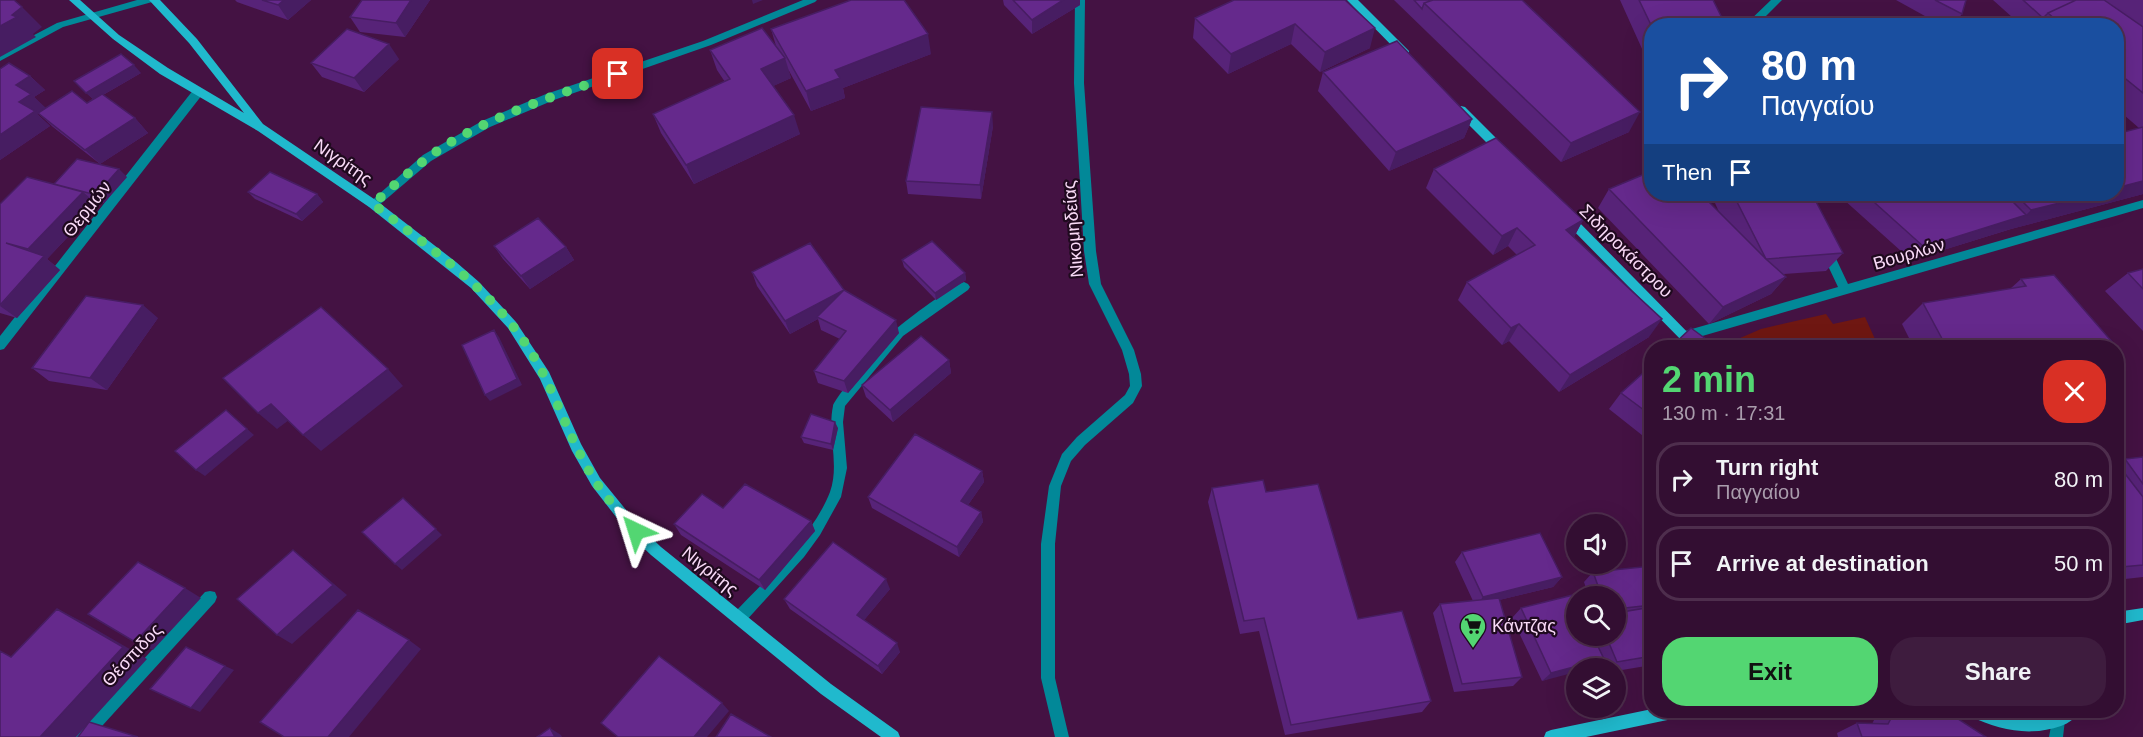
<!DOCTYPE html>
<meta charset="utf-8">
<style>
body{margin:0;font-family:Helvetica,sans-serif;background:#3e1c3e;color:#f1f3f6;height:100vh;display:flex;flex-direction:column;font-size:22px;white-space:nowrap}
*{box-sizing:border-box;margin:0}
p{font-size:20px;color:#a99cac}
.icon{flex:none;width:33px;height:33px;fill:none;stroke:currentColor;stroke-width:2;stroke-linecap:round;stroke-linejoin:round}
.map{position:relative;flex:1;overflow:hidden}
.drawer{position:absolute;left:1644px;top:340px;width:480px;height:378px;display:flex;flex-direction:column;background:#330e32;border-radius:24px;box-shadow:0 6px 24px #0002,0 0 0 2px #4e2e4d}
.drawer>*{flex:none}
.hud{position:absolute;left:1644px;top:18px;width:480px;height:183px;border-radius:24px;box-shadow:0 6px 24px #0002,0 0 0 2px #4e2e4d;background:#1a4fa0;color:#fff;overflow:hidden}
.fabs{position:absolute;left:1566px;top:514px;display:grid;gap:12px}
.fabs a{display:grid;place-items:center;width:60px;height:60px;border-radius:50%;background:#330e32;box-shadow:0 6px 24px #0002,0 0 0 2px #4e2e4d;font-size:30px}
.pin{position:absolute;display:grid;place-items:center;width:51px;height:51px;color:#fff;margin:-26px;border-radius:12px;box-shadow:0 3px 9px #0006}
.me{position:absolute;width:66px;margin:-33px;rotate:319deg;stroke-linejoin:round;filter:drop-shadow(0 0 4px #0008)}
.turn{display:flex;align-items:center;gap:21px;height:126px;padding:0 18px;font-size:27px}
.turn .icon{width:78px;height:78px;stroke-width:2.5}
.turn b{display:block;font-size:42px;line-height:51px}
.then{display:flex;align-items:center;height:57px;padding:0 18px;background:#0003;gap:12px;font-size:22px}
.round{display:grid;place-items:center;flex:none;width:63px;height:63px;border-radius:24px;background:#3e1c3e}
.summary{display:flex;align-items:center;justify-content:space-between;height:102px;padding:0 18px}
h1{font-size:36px;font-weight:600;line-height:45px;color:#53d672}
.action{display:flex;gap:12px;margin-top:auto;padding:12px 18px}
.action a{flex:1;height:69px;border-radius:24px;background:#53d672;color:#111;font-size:24px;font-weight:600;line-height:69px;text-align:center}
.action a+a{background:#3e1c3e;color:#f1f3f6}
ul{padding:0;list-style:none}
li{display:flex;align-items:center;gap:18px;height:75px;margin:0 12px 9px;padding:0 6px;border:3px solid #4e2e4d;border-radius:24px}
li div{flex:1}
li b{display:block;font-size:22px}
li em{font-style:normal}
.map>svg:first-child{display:block}
</style>
<div class="map">
<svg width="2143" height="737" viewBox="0 0 2143 737">
<rect width="100%" height="100%" fill="#441243"/>
<path fill="#6f1712" d="M1826,314L1833,324L1865,317L1879,348H1727L1724,345L1761,329Z"/>
<g fill="none" stroke-linecap="round" stroke-linejoin="round">
<path fill="#028898" fill-rule="evenodd" d="M137,0H154L152,2L63,27L0,61V53L57,23Z
M803,0H817L815,2L711,45L554,100L490,127L431,161L377,207H369L368,204L423,155L482,121L546,94L703,41Z
M1075,0H1085L1084,83L1096,251L1101,284L1134,350L1141,374L1142,386L1133,403L1085,445L1071,461L1061,486L1055,544V678L1069,737H1055L1041,678V544L1049,486L1062,454L1077,437L1125,395L1130,386L1129,374L1122,350L1089,284L1084,251L1074,83Z
M1771,0H1782L1756,26H1744Z
M198,88L202,89L203,92L202,95L4,349L0,350V336L194,89Z
M2143,200V208L1685,341L1681,339L1679,336L1681,333L1685,331L1838,287L1821,251L1827,247L1831,248L1848,284Z
M964,282L968,284L970,287L968,290L903,336L845,406L843,422L847,468L841,497L820,535L804,557L744,623L739,625L734,623L732,618L734,613C766,579 813,536 830,492C840,464 827,434 833,406C835,397 886,337 896,329C909,318 950,287 964,282Z
M210,591L215,592L217,597L215,602L92,737H75L77,732L205,592Z
M2058,713L2063,715L2065,720L2063,737H2049L2053,715Z"/>
<path fill="#20b9cd" fill-rule="evenodd" d="M69,0H80L119,35L168,68L244,113L189,43L149,0H160L197,39L263,124L377,201L456,262L479,282L516,322L549,372L581,444L600,478L640,527L661,547L831,684L898,732L900,737H881L821,694L651,555L630,535L592,486L572,451L540,379L508,328L471,288L369,207L258,131L160,74L113,39Z
M1347,0H1358L1409,51V55H1401Z
M1461,106L1465,107L1506,148L1507,151L1506,154H1498L1457,113L1456,110L1457,107Z
M1567,213L1571,214L1703,348H1689L1563,220L1561,217Z
M2143,608V620L2116,625V612Z
M1652,709V711H1684L1682,716L1677,718L1586,737H1544L1546,732L1551,730Z
M1967,711H1991L2011,717L2037,719L2049,717L2060,711H2079C2076,718 2069,723 2061,726C2029,737 2000,730 1969,716Z"/>
</g>
<path fill="#572378" d="M235,0H311L288,20L237,2Z
M362,0H430L405,37L360,32L350,17Z
M1003,0H1080V5L1032,34L1004,5Z
M1234,0L1370,48L1320,72L1291,44L1228,74L1193,38L1195,18Z
M1394,0H1522L1629,132L1561,162Z
M1620,0H1713L1652,26V71Z
M1896,0H1966L1962,14L1952,26H1943Z
M1993,0H2143V194L2011,229L1911,260L1843,199L1841,194H2116L2124,132L2139,128L2116,108V26H2022Z
M771,29L931,54L843,88L845,98L811,111L788,69L791,78L773,86L800,134L694,184L661,133L653,114L725,82L717,70L710,50L776,46Z
M399,59L364,92L322,77L311,63Z
M0,69L30,76L45,90L34,97L45,108L87,103L93,99L74,81L141,73L103,95L135,118L148,133L100,164L53,127L38,113L37,114L50,126L0,160Z
M1323,72L1472,119L1464,138L1389,171L1318,91Z
M993,126L981,199L908,194L906,181Z
M1434,169L1583,220L1574,237L1649,337L1559,392L1509,341L1502,345L1458,300L1467,282L1517,255L1508,246L1493,255L1426,188Z
M127,177L104,203L92,200L98,205L47,259L60,270L17,318L0,313V204L54,184Z
M1609,189L1719,212L1711,194H1812L1843,253L1826,271L1784,274L1786,277L1771,294L1709,324L1598,208Z
M248,192L317,194L323,202L302,221L255,199Z
M494,246L566,247L574,260L530,289L503,259Z
M902,260L965,273L966,280L936,300L904,267Z
M2143,269V331L2105,291L2128,273Z
M752,272L844,290L899,333L848,393L818,383L814,371L840,339L821,330L818,319L790,334L757,286Z
M2054,275L2120,351L2116,353V348H1914L1902,324L1923,303L2010,289L2021,279Z
M158,318L107,390L49,381L32,368Z
M949,360L951,373L893,422L866,397L862,385Z
M1652,365V443L1609,409L1621,393Z
M838,428L833,450L804,443L801,437Z
M2143,457V577L2116,580V462L2118,464L2125,459Z
M982,471L984,482L968,505L981,512L983,522L959,557L872,508L868,497Z
M1212,488L1266,492L1358,619L1431,701L1422,712L1285,735L1259,631L1240,634L1208,502Z
M723,508L811,521L815,531L765,590L681,535L674,524Z
M1462,552L1562,577L1553,587L1499,600L1522,677L1513,686L1454,692L1433,613L1440,604L1473,601L1455,562Z
M1652,566V665L1616,671V669H1601L1599,664L1594,668L1589,669H1576L1542,681L1512,618L1521,608L1576,636H1616V597H1589L1584,582L1593,572Z
M890,589L864,620L900,652L882,674L790,609L784,599Z
M1879,711H1946L1986,737H1838L1837,733L1857,723L1872,724L1878,712Z"/>
<path fill="#471d62" d="M284,0H311L288,20L278,5Z
M411,0H430L405,37L396,23Z
M752,0H763L753,4Z
M1063,0H1080V5L1032,34V20Z
M22,7L42,27L33,34L36,37L0,57V26L12,15Z
M1295,24L1291,44L1228,74L1231,54Z
M1375,28L1370,48L1320,72L1325,52Z
M928,34L931,54L843,88L845,98L811,111L806,91L835,70Z
M389,44L399,59L364,92L354,78Z
M785,58L791,78L767,89L761,69Z
M134,65L141,73L94,100L86,93Z
M30,76L45,90L34,97L46,108L37,114L50,126L0,160V135L19,102L16,85Z
M992,112L993,126L981,199L980,185Z
M1640,112L1629,132L1561,162L1571,143Z
M794,115L800,134L694,184L686,165Z
M135,118L148,133L100,164L85,150Z
M1472,119L1464,138L1389,171L1396,152Z
M119,169L127,177L104,203L96,195Z
M2143,181V194L2011,229L1911,260L1924,247L2026,215L2031,210L2096,194H2116V188Z
M83,192L98,205L47,259L60,270L17,318L0,306L41,260L28,249Z
M317,194L323,202L302,221L296,214Z
M1583,220L1573,239L1566,230Z
M1517,228L1508,246L1493,255L1502,236Z
M566,247L574,260L530,289L521,276Z
M965,273L966,280L936,300L935,293Z
M1786,277L1771,294L1709,324L1723,307Z
M844,290L817,317L818,319L790,334L785,321Z
M143,305L158,318L107,390L90,378Z
M1662,319L1649,337L1559,392L1570,375Z
M896,320L899,333L848,393L844,381Z
M1519,324L1509,341L1502,345L1511,328Z
M494,330L499,337L522,385L490,401L485,395Z
M949,360L951,373L893,422L890,410Z
M388,369L403,386L321,451L303,435Z
M271,404L289,420L277,429L258,413Z
M226,410L254,435L205,476L196,470Z
M835,422L838,428L833,450L831,444Z
M982,471L984,482L963,512L961,501Z
M403,498L442,535L402,570L395,564Z
M981,512L983,522L959,557L957,547Z
M811,521L815,531L765,590L759,580Z
M293,550L307,561L347,595L292,644L277,635Z
M1562,577L1553,587L1475,606L1483,597Z
M886,579L890,589L861,624L857,615Z
M185,588L201,598L153,650L135,642Z
M57,609L83,622L147,659L76,737H40Z
M409,640L421,649L349,737H328Z
M897,643L900,652L882,674L878,666Z
M1604,659L1594,668L1589,669H1576V672L1542,681L1551,673Z
M225,666L234,670L200,712L191,708Z
M722,703L729,711L707,737H694Z
M550,728L561,735L562,737H555Z"/>
<path fill="#65298c" stroke="#471d62" stroke-width="1.5" d="M0,0H14L22,7L12,15L17,17L0,26Z
M262,0H284L278,5Z
M362,0H411L396,23L350,17Z
M851,0H904L928,34L835,70L840,78L806,91L771,29Z
M1013,0H1063L1032,20Z
M1234,0H1345L1375,28L1325,52L1295,24L1231,54L1195,18Z
M1414,0H1433L1424,3L1422,9Z
M1433,0H1522L1640,112L1571,143L1424,3Z
M1639,0H1713L1726,26H1652V27Z
M1935,0H1966L1962,14Z
M2023,0H2076L2048,13L2043,18Z
M2076,0H2104L2143,27V93L2116,71V26H2063L2048,13Z
M762,28L785,58L761,69L794,115L686,165L653,114L730,79L710,50Z
M347,29L389,44L354,78L311,63Z
M1397,41L1472,119L1396,152L1323,72Z
M121,54L134,65L86,93L74,81Z
M9,63L30,76L16,85L31,94L19,102L35,111L0,135V69Z
M72,91L87,103L102,94L135,118L85,150L38,113Z
M921,107L992,112L980,185L906,181Z
M2116,125L2124,132L2143,127V181L2116,188Z
M1496,138L1583,220L1566,230L1662,319L1570,375L1519,324L1511,328L1467,282L1535,245L1517,228L1502,236L1434,169Z
M77,159L119,169L96,195L54,184Z
M1652,171V194H1701L1766,259L1733,194H1812L1843,253L1766,259L1786,277L1723,307L1609,189Z
M270,172L317,194L296,214L248,192Z
M27,177L83,192L28,249L6,243L44,256L0,305V204Z
M1865,194H2005L2026,215L1924,247Z
M2015,194H2096L2031,210Z
M538,218L566,247L521,276L494,246Z
M932,241L965,273L935,293L902,260Z
M810,243L844,290L785,321L752,272Z
M2143,269V289L2128,273Z
M2054,275L2120,351L2116,352V348H1947L1923,303L2026,286L2021,279Z
M844,290L896,320L844,381L814,371L846,331L817,317Z
M86,296L143,305L90,378L32,368Z
M321,307L388,369L303,435L271,404L258,413L223,378Z
M1691,328L1718,348H1670Z
M494,330L517,379L485,395L462,345Z
M921,336L949,360L890,410L862,385Z
M1652,365V416L1621,393Z
M226,410L247,429L196,470L175,451Z
M811,414L835,422L831,444L801,437Z
M915,434L982,471L961,501L981,512L957,547L868,497Z
M2116,442L2124,452L2116,454Z
M2143,457V484L2125,459Z
M2116,462L2143,497V565L2121,567L2116,562Z
M1263,480L1266,492L1318,484L1358,619L1402,611L1431,701L1291,725L1264,618L1244,621L1212,488Z
M745,484L811,521L759,580L674,524L702,494L723,508Z
M403,498L436,529L395,564L362,532Z
M1540,533L1562,577L1483,597L1462,552Z
M833,542L886,579L857,615L897,643L878,666L784,599Z
M293,550L333,585L277,635L237,599Z
M138,562L185,588L135,642L88,614Z
M1652,566V605L1616,609V597H1602L1593,572Z
M1573,595L1576,603V636H1593L1604,659L1551,673L1521,608Z
M1499,598L1522,677L1462,684L1440,604Z
M1652,607V656L1617,662L1606,636H1616V613Z
M57,609L123,647L40,737H0V651L11,657Z
M358,610L409,640L328,737H284L260,722Z
M186,647L225,666L191,708L150,689Z
M659,656L722,703L694,737H618L601,723Z
M1895,711H1946L1986,737H1862L1857,723L1888,724Z
M731,714L771,737H716Z
M89,722L138,737H78Z
M550,728L555,737H537Z"/>
<g fill="none" stroke-linecap="round" stroke-linejoin="round">
<path stroke="#53d672" stroke-width="10" stroke-dasharray="0 18" d="M618,74C563,93 506,111 456,139C425,157 399,181 373,204C428,247 488,286 527,346C553,385 565,429 588,469C600,492 619,511 636,531"/>
</g>
<defs>
<g id="supermarket-pin" transform="scale(1.35)"><path d="M0 17L-7.5 6A9.5 9.5 0 1 1 7.5 6Z" fill="#53d672" stroke="#1f0a1e"/><path d="M-6-5.5h2.5l.6 2H6L4.5 2H-2.5L-4.4-4H-6ZM-1.5 3.2a1.3 1.3 0 1 0 .1 0ZM3 3.2a1.3 1.3 0 1 0 .1 0Z" fill="#111"/></g>
</defs>
<g fill-rule="evenodd">
<use href="#supermarket-pin" x="1473" y="626"/>
</g>
<g text-anchor="middle" stroke-width="4.5" stroke-linejoin="round" paint-order="stroke">
<g font-size="18" fill="#f9daf7" stroke="#1f0a1e">
<text transform="translate(343 162) rotate(35)" y="6">Νιγρίτης</text>
<text transform="translate(87 209) rotate(-52)" y="6">Θερμών</text>
<text transform="translate(1073 229) rotate(-95)" y="6">Νικομηδείας</text>
<text transform="translate(1626 251) rotate(45)" y="6">Σιδηροκάστρου</text>
<text transform="translate(1909 254) rotate(-16)" y="6">Βουρλών</text>
<text transform="translate(710 571) rotate(39)" y="6">Νιγρίτης</text>
<text transform="translate(132 655) rotate(-47)" y="6">Θέσπιδος</text>
</g>
<g font-size="18" fill="#f9daf7" stroke="#1f0a1e" text-anchor="start">
<text x="1492" y="632">Κάντζας</text>
</g>
</g>
</svg>
<div class="fabs">
<a><svg class="icon" aria-label="sound" viewBox="0 0 24 24"><path d="M4 9h4l5-4v14l-5-4H4zM17 9q2 3 0 6"/></svg></a>
<a><svg class="icon" aria-label="search" viewBox="0 0 24 24"><circle cx="10" cy="10" r="6"/><path d="M15 15l6 6"/></svg></a>
<a><svg class="icon" aria-label="layers" viewBox="0 0 24 24"><path d="M12 4l9 5-9 5-9-5zM3 14l9 5 9-5"/></svg></a>
</div>
<div class="pin" style="left:618px;top:74px;background:#d93025"><svg class="icon" aria-label="arrive" viewBox="0 0 24 24"><path d="M6 21V4h12l-3 4 3 4H6"/></svg></div>
<svg class="me" style="left:636px;top:531px" viewBox="-20 -20 40 40"><path d="M0-17L14 15 0 8-14 15z" fill="#53d672" stroke="#fff" stroke-width="4"/></svg>
<div class="hud">
<div class="turn"><svg class="icon" aria-label="right" viewBox="0 0 24 24"><path d="M7 20v-9h11M14 6l5 5-5 5"/></svg><div><b>80 m</b>Παγγαίου</div></div>
<div class="then">Then<svg class="icon" aria-label="arrive" viewBox="0 0 24 24"><path d="M6 21V4h12l-3 4 3 4H6"/></svg></div>
</div>
<section class="drawer">
<div class="summary"><div><h1>2 min</h1><p>130 m · 17:31</p></div><a class="round" style="background:#d93025;color:#fff"><svg class="icon" aria-label="close" viewBox="0 0 24 24"><path d="M6 6l12 12M18 6L6 18"/></svg></a></div>
<ul>
<li><svg class="icon" aria-label="right" viewBox="0 0 24 24"><path d="M7 20v-9h11M14 6l5 5-5 5"/></svg><div><b>Turn right</b><p>Παγγαίου</p></div><em>80 m</em></li>
<li><svg class="icon" aria-label="arrive" viewBox="0 0 24 24"><path d="M6 21V4h12l-3 4 3 4H6"/></svg><div><b>Arrive at destination</b></div><em>50 m</em></li>
</ul>
<div class="action"><a>Exit</a><a>Share</a></div>
</section>
</div>
